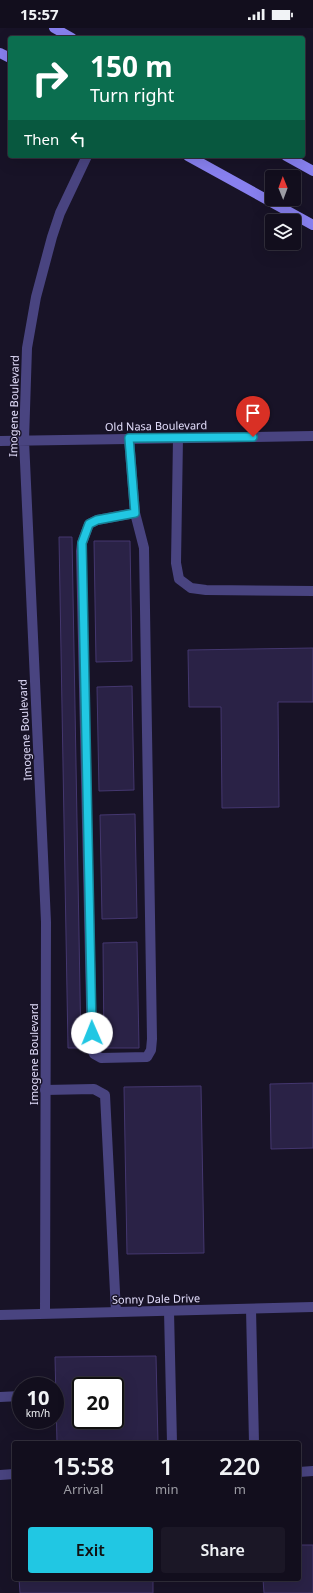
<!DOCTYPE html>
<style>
body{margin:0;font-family:"Noto Sans",sans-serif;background:#1b1726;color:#f1f3f6;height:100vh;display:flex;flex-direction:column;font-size:15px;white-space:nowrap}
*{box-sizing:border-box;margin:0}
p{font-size:13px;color:#9c9ca4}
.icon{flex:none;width:22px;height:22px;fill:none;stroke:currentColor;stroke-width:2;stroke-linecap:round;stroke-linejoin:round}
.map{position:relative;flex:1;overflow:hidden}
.panel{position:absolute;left:12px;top:1413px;width:289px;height:140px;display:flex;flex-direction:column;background:#120e1d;border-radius:4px;box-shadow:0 4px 16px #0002,0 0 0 1px #312e3b}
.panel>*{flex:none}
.hud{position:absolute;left:8px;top:8px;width:297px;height:122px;border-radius:4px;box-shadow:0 4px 16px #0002,0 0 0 1px #312e3b;background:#0b6e4f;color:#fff;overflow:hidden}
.needle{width:26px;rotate:359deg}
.fabs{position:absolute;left:265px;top:142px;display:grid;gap:8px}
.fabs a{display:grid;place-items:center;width:36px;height:36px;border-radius:4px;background:#120e1d;box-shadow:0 4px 16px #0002,0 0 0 1px #312e3b;font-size:20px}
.speed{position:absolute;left:12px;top:1349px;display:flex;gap:8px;font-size:20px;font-weight:700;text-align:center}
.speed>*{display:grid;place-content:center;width:52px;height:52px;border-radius:50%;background:#120e1d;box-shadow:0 4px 16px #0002,0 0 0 1px #312e3b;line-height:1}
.speed small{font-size:10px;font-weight:400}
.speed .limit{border:2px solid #111;border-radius:6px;background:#fff;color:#111}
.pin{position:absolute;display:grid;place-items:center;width:34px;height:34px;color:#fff;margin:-41px -17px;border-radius:50% 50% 50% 0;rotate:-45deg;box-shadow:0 0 4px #0007}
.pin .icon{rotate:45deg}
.me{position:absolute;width:44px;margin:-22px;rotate:359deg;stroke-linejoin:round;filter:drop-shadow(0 0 3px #0008)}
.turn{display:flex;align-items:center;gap:14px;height:84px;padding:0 16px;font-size:18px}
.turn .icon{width:52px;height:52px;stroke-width:2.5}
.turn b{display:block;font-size:28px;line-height:34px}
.then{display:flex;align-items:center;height:38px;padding:0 16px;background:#0003;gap:8px;font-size:15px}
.eta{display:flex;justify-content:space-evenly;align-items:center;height:68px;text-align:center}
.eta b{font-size:24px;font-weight:600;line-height:28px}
.cta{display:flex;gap:8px;margin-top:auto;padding:8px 16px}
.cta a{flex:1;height:46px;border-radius:4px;background:#21c7e3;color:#111;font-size:16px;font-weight:600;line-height:46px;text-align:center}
.cta a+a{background:#1b1726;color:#f1f3f6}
.status{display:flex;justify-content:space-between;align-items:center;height:28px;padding:0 20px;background:#120e1d;direction:ltr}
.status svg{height:11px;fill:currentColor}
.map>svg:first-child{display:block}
</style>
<div class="status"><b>15:57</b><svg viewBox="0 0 49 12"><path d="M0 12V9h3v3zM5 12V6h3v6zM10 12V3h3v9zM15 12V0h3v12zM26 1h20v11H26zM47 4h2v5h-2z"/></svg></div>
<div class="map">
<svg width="313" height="1565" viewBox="0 0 313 1565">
<rect width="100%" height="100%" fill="#181327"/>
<path fill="#2a2246" stroke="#44376f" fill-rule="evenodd" d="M59,509H72L81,1020H68Z
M94,513H130L132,633L96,634Z
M313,620V674H278L279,779L222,780L221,679H189L188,622Z
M132,658L134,762L99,763L97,659Z
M135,786L137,890L102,891L100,787Z
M137,914L139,1020H104L103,915Z
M313,1055V1120L271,1121L270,1056Z
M201,1058L204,1225L127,1226L124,1059Z
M156,1328L158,1415H57L55,1329ZM81,1358H115V1392H81Z
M299,1517H313V1565H264L263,1551H299Z
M19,1551H153V1565H20Z"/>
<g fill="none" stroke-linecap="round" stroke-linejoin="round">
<path stroke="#494480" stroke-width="10" d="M178,410L176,535L179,551L191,560L206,562L313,563
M129,411L135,485L144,520L152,1011L151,1022L147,1029L101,1030L94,1026L92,1021L81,523L82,515L89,496L97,492L135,485
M45,1062L94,1061L105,1067L116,1284
M251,1281L254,1415
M169,1283L172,1415
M0,1369L21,1368
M299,1444L313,1443
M0,1447L14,1446"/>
<path stroke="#494480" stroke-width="10" d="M0,413L313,408
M45,1286L46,894L24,412L27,320L36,269L52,209L60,185L87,128
M0,1287L313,1279"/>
<path stroke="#8880ef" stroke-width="10" d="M54,0L72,10
M0,25L10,30
M188,128L313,197
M286,128L313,143"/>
</g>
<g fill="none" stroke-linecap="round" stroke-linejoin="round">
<g stroke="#158194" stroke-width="10">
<path id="route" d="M92,1005L82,515L89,496L97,492L135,485L129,410L253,409"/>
</g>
<use href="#route" stroke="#21c7e3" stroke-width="7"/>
</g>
<g text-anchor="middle" stroke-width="3" stroke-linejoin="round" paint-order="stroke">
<g font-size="11" fill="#e2ddfb" stroke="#181327">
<text transform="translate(14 378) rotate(-89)" y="4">Imogene Boulevard</text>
<text transform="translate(156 398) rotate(-1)" y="4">Old Nasa Boulevard</text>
<text transform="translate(25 702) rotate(-93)" y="4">Imogene Boulevard</text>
<text transform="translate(34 1026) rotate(-90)" y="4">Imogene Boulevard</text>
<text transform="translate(156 1271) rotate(-1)" y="4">Sonny Dale Drive</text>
</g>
</g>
</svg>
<div class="fabs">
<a><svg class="needle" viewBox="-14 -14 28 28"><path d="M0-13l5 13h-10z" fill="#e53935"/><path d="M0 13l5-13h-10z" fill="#9c9ca4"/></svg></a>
<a><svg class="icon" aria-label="layers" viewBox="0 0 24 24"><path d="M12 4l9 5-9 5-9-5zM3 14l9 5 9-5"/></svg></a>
</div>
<div class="speed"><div>10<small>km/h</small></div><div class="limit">20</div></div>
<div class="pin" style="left:253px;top:409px;background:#d93025"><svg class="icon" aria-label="arrive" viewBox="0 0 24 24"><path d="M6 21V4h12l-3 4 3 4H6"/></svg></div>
<svg class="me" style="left:92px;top:1005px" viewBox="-20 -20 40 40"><circle r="19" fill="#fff"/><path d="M0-13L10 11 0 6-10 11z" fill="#21c7e3"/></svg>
<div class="hud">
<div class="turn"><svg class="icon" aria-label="right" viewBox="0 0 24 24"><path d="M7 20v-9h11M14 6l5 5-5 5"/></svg><div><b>150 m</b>Turn right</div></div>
<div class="then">Then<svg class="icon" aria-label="left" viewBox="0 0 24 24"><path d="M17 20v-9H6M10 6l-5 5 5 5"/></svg></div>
</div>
<section class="panel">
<div class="eta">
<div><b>15:58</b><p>Arrival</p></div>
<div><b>1</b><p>min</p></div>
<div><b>220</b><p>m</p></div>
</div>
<div class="cta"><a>Exit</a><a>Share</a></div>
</section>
</div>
